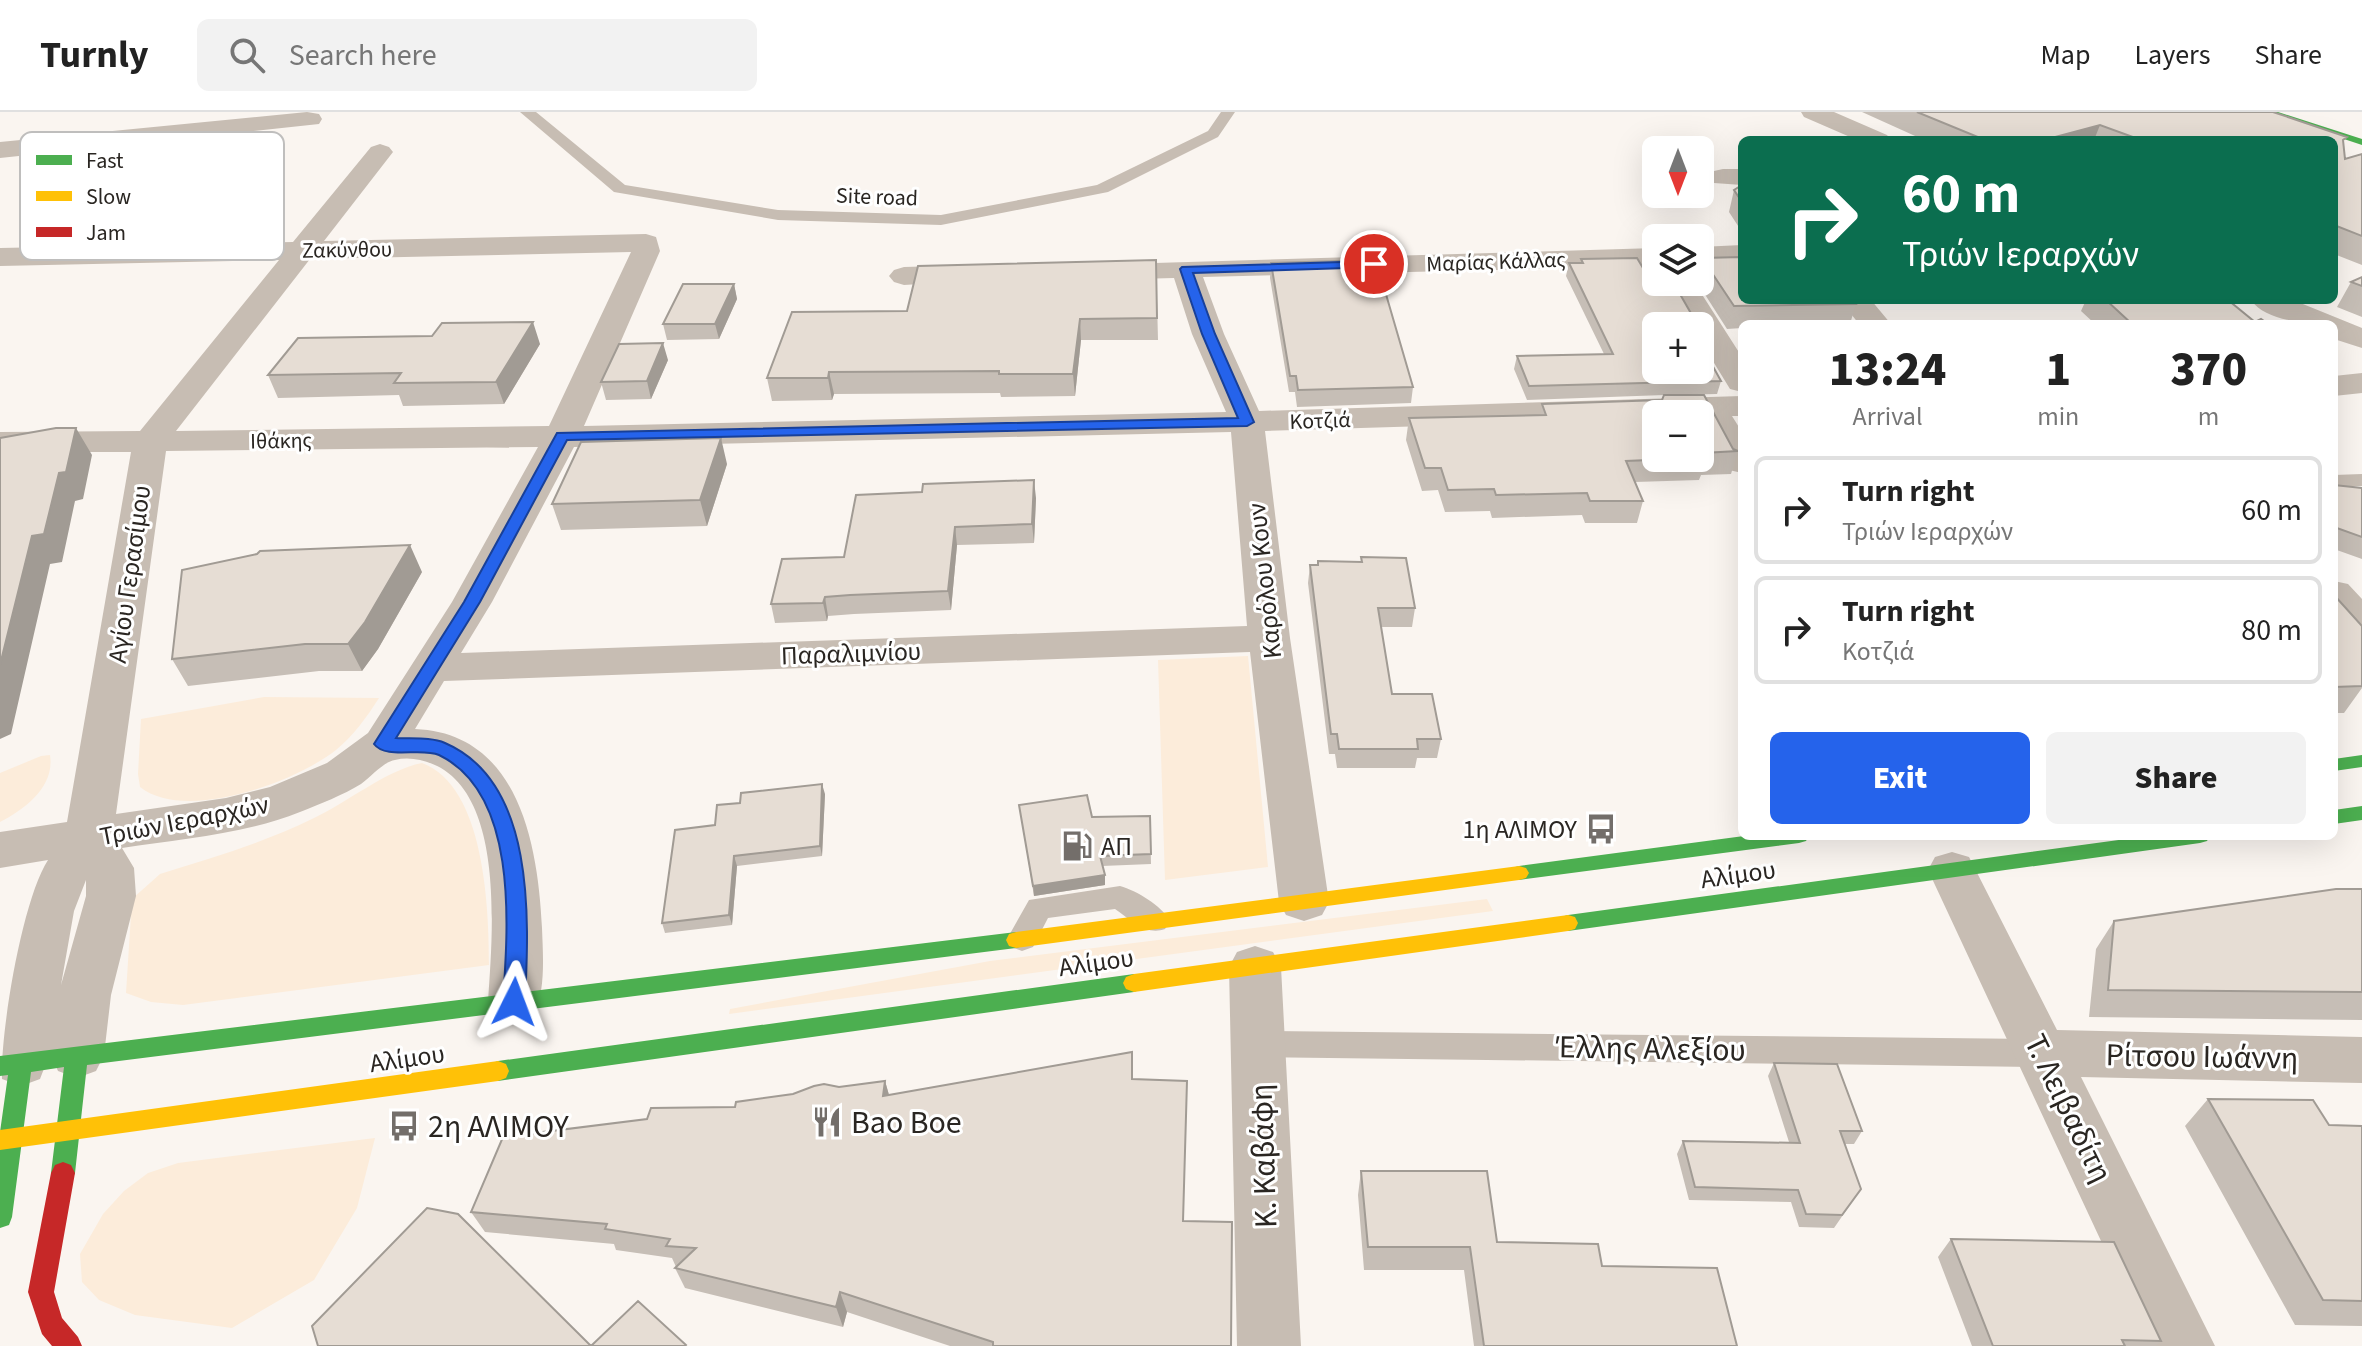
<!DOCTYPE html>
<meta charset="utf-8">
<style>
body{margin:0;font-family:"Source Sans 3",sans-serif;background:#f2f2f2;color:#222;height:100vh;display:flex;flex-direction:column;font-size:30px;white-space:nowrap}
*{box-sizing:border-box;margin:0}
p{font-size:26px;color:#767676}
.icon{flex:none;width:44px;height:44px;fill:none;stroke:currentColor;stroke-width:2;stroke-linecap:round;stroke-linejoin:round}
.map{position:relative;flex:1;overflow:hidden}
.side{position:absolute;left:1738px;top:208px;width:600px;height:520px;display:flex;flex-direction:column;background:#fff;border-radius:12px;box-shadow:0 8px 32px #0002}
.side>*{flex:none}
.hud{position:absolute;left:1738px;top:24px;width:600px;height:168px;border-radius:12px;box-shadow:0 8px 32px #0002;background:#0b6e4f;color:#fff;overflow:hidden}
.needle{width:52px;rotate:180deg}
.controls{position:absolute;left:1642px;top:24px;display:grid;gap:16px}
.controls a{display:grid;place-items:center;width:72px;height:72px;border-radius:12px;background:#fff;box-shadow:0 8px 32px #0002;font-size:40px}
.pin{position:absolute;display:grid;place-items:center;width:68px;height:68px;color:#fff;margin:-34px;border:4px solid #fff;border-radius:50%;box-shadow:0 2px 8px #0007}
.me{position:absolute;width:88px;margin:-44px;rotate:3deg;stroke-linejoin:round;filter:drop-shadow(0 0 6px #0008)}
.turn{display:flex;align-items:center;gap:28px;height:168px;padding:0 32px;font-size:36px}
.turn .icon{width:104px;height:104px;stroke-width:2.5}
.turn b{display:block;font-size:56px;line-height:68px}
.eta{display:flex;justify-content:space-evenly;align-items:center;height:136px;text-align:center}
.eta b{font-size:48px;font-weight:800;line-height:56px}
.action{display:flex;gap:16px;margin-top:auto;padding:16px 32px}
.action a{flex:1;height:92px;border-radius:12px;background:#2563eb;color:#fff;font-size:32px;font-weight:800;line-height:92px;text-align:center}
.action a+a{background:#f2f2f2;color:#222}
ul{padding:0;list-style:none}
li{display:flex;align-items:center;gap:24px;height:108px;margin:0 16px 12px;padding:0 16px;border:4px solid #e0e0e0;border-radius:12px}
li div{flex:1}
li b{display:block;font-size:30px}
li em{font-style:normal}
header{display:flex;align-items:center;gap:48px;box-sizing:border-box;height:112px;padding:0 40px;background:#fff;border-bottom:2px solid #e0e0e0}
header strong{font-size:38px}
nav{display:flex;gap:44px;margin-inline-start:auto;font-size:28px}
.search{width:560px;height:72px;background:#f2f2f2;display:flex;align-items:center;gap:20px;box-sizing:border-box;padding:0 28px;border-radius:12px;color:#767676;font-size:30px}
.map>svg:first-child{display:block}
</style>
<header>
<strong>Turnly</strong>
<div class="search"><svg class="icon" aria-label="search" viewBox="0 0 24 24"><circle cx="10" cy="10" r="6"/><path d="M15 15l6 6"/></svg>Search here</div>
<nav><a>Map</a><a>Layers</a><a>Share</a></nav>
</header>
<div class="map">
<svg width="2362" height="1234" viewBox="0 0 2362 1234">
<rect width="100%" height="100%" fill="#faf5f0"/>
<path fill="#fcecda" d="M1248,544L1268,755L1165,768L1158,548Z
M264,585L379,586C367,605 353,624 336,638C295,670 186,711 140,675L138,662L141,607Z
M50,643C55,675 25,697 0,710V661L41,644Z
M422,651C485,674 489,797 489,853L183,893L151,890L126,881L132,787L160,762C211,746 263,731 312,707C347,691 386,658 422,651Z
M1487,787L1493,799L729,902L730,897L990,849Z
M375,1026L357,1096L314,1168L232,1216L135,1203L99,1188L82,1170L80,1142L103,1102L124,1079L148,1061L178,1051Z"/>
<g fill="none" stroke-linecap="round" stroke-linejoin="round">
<path fill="#c7bdb3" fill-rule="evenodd" d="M520,0H536L625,73L778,98L941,103L1097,73L1208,19L1221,0H1235L1218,25L1108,80L941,113L778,108L614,80Z
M2362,362V374L2334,375V363Z
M1120,774C1137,779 1161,793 1170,809L1165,817C1146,824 1131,808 1115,797L1048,806L1033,835L1022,839L1011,835L1007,827L1029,788Z
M1260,919L2043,927L2054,931L2059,941L2054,951L2043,955L1260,945L1249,941L1244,932L1249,923Z"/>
<path fill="#c7bdb3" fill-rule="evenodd" d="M307,0L319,2L322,7L319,12L0,46V30Z
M1801,0H1834L1887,23L1891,28H1857L1804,5Z
M380,32L389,35L393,40L324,129L646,122L656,125L660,139L584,314L1226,300L1192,222L1174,166L1098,168L1088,165L1083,159L1088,153L1656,136V154L1203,165L1224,222L1259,299L1742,284V304H1732L1742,320V361L1729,358L1700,302H1656V307L1265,319L1290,526L1329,790L1322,803L1304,809L1286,803L1279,790L1250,540L444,569L415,617C519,621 538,733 542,816C543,845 546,879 533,905L514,912L495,905L488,890C492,827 505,694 441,656C428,649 411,644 395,648C383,650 371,665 361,672C343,683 320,692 300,700C245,722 181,727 122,736L134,756L136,784L111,883L104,943L96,959L77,966L58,959L50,941L40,967L21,974L2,967C0,922 22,788 48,748L0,756V720L67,710L131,340H0V320L140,319L279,148L0,154V136L293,130L371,35ZM631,140L549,314L176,319L310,147ZM1231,320L1247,514L461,541L492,490L574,335ZM538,335L452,490L368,621L327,651L270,675L226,686L116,702L166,339ZM86,768V784L61,873L74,799Z
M1723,57H1742V73L1714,71L1710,65L1714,59Z
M1742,133V151L1700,153V135Z
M973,153L983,156L988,162L983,168L904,173L894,170L889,164L894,158L904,155Z
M1664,170H1694L1742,245V280L1730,277L1700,228V214H1691Z
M1840,188H1871L1891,212H1859Z
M2251,188H2293L2362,216V236L2334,227V212C2310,212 2266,210 2251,188Z
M2362,261V281L2334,284V264Z
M2334,469L2348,472L2362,487V525L2348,521L2334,506Z
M1952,740L1969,745L2057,918L2362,925V971L2081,965L2215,1234H2150L1928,758L1935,745Z
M1255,834L1273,840L1281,855L1301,1234H1237L1229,855L1237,840Z"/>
<path fill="#4caf50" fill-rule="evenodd" d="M2263,0H2278L2362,27V33Z
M2362,643V655L2334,659V647Z
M2362,694V708L2334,712V698Z
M1744,724H1809L1806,729L1799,731L1519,768L1512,766L1509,761L1512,756L1519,754Z
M2148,724H2210L2207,729L2200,731L1568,819L1561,817L1558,811L1561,805L1568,803Z
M1016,820L1023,822L1026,828L1023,834L1016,836L87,953L75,1061L71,1069L63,1072L55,1069L51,1061L64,955L31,960L12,1105L9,1113L0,1116V1020L8,963L0,964V944Z
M1134,862L1142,865L1145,871L1142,877L1134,880L498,969L490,966L487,959L490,952L498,949Z"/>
<path fill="#ffc107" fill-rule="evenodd" d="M1519,754L1526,756L1529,761L1526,766L1519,768L1016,836L1009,834L1006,828L1009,822L1016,820Z
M1568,803L1575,805L1578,811L1575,817L1568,819L1134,880L1126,877L1123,871L1126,865L1134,862Z
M498,949L506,952L509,959L506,966L498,969L0,1038V1018Z"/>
<path fill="#c62828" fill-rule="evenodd" d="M63,1050L71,1053L75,1061L54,1180L62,1206L78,1225L82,1234H52L42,1222L28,1180L51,1061L55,1053Z"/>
</g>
<path fill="#c6beb6" d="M1862,0H2273L2343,32L2345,47L2362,42V153L2334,142V28H1924Z
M1742,73V120L1729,100L1734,78Z
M1702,146L1856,192L1850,212H1742V216L1727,217L1697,170H1700V152Z
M1581,147L1643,156L1692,203L1700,204L1698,214H1656L1700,222L1705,231L1704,237L1721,269L1717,282L1667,283L1733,337L1738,339L1731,362L1701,363L1699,368L1635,370L1643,389L1637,411H1585L1582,403L1492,406L1490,399L1445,400L1438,378L1422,379L1406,328L1409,306L1540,303L1542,292L1662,288L1664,283L1527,288L1514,257L1517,244L1604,242L1566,164L1569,151H1581Z
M1156,148L1158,228H1081L1075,284L1001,285L1000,281L834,282L832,288L772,289L767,266L907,199Z
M1271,151L1413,275L1411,291L1297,295L1295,280H1289L1270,166Z
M2362,165V205L2337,195L2351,170Z
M734,172L737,187L719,227L667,228L663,212Z
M2086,188H2177L2268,212H2095L2081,199Z
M540,232L504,292L403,294L399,283L278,286L268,263Z
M668,248L651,287L606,288L601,270Z
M727,352L707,414L561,418L552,392Z
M2334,373L2362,376V447L2334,437Z
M1036,386L1034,431L957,433L951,498L854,502L828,504L827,509L775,511L771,492L844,445Z
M1361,445L1415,496L1412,515H1381L1392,582L1441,627L1437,646H1417L1415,656H1337L1335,642H1329L1308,471L1310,453L1361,450Z
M422,460L378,537L362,559H319L188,574L172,547Z
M2334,483L2362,514V576L2344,601H2334Z
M825,682L822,744L737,754L732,813L665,821L662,811L715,713Z
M1019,693L1092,705L1150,704L1151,752L1102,754L1105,773L1034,784Z
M2362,777V908L2089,905L2096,837L2114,809Z
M1774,951L1862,1019L1854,1032H1845L1861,1077L1834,1116L1799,1115L1791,1090L1689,1088L1677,1042L1683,1029L1789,1030L1768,964Z
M1133,967L1184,1109L1231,1234H950L847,1200L843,1215L685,1176L675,1156L676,1155L672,1146L616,1138L614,1132L485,1120L471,1100L647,1007L735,995L839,975L885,969L889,983Z
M2208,987L2329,1013L2362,1014V1214L2295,1213L2185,1014Z
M1361,1059L1497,1130L1602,1154L1737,1234H1474L1464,1158H1364L1358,1083Z
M1951,1127L2161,1229L2156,1234H1972L1938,1145Z"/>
<path fill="#a19b94" d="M2100,13L2094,28H2044Z
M734,172L737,187L719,227L715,212Z
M1080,207L1081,228L1075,284L1073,262Z
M533,210L540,232L504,292L496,270Z
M663,231L668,248L651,287L647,269Z
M829,260L834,282L832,288L828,266Z
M76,316L92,343L83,387L75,389L62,450L50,452L11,622L0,627V553L32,424Z
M721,326L727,352L707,414L700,388Z
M1034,368L1036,386L1034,431L1032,412Z
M955,415L957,433L951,498L948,479Z
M410,433L422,460L378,537L362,559L348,532Z
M825,485L828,504L827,509L823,491Z
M822,672L825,682L822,744L820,734Z
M734,744L737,754L732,813L729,803Z
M1105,763V773L1034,784L1033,774Z
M885,969L891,990L883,984Z
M840,1180L847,1200L843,1215L836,1195Z"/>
<path fill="#e6ddd4" stroke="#a19b94" stroke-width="2" d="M1917,0H2273L2347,25L2343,28L2345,47L2362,42V124L2334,113V28H2141L2100,13L2044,28H1985Z
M1742,73V90L1734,78Z
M1742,145V188H1854L1856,192L1734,194L1702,146Z
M1637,146L1643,156H1656V170H1673L1692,203L1700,204H1689L1695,214H1656V258H1700V222L1705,231H1700L1721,269L1529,274L1517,244L1613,242L1569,151H1583L1581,147Z
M1156,148L1157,206L1080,207L1073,262H999V259L829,260L828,266H767L792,200L907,199L918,154Z
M1376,148L1413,275L1298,278L1296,264H1290L1271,151Z
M2362,165V174L2351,170Z
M683,172H734L715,212H663Z
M2106,188H2228L2255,210L2261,207L2268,212H2132Z
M533,210L496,270L394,271L401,261L268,263L298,226L432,224L442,211Z
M663,231L647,269L601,270L619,232Z
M1664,283H1704L1733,337L1738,339L1703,341L1705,346H1700V302H1656V346H1700L1626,349L1643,389H1590L1587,381L1496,383L1494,377L1448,378L1441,356H1425L1409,306L1546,303L1542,292L1662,288Z
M56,316H76L66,360L59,361L44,422L32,424L0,553V326Z
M721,326L700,388L552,392L581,330Z
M1034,368L1032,412L955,415L948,479L850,483L825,485L823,491L771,492L782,447L844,445L856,383L922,380L923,372Z
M2334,373L2362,376V425L2334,415Z
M410,433L365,510L348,532H305L172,547L182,458L257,442L260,439Z
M1361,445L1406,446L1415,496H1378L1392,582H1432L1441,627H1417L1418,637H1339L1337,622H1331L1310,453H1318V449L1362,450Z
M2334,483L2362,514V574L2334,575Z
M822,672L820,734L734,744L729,803L662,811L675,718L715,713L717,693L740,691L741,681Z
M1087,683L1092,705L1150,704L1151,742L1100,744L1105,763L1033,774L1019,693Z
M2336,777H2362V880L2108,878L2114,809Z
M1132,940V967L1187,969L1183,1109L1232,1110L1231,1234H993V1230L840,1180L836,1195L675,1156L696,1136L666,1134L670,1127L605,1117L607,1112L471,1100L503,1025L647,1007L651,996L735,995L736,990L793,982L814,974L824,972L839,975L885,969L883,984Z
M1774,951L1837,952L1862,1019H1840L1861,1077L1842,1103L1806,1102L1798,1078L1695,1075L1683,1029L1800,1031Z
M2208,987L2313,988L2329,1013L2362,1014V1189L2323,1188Z
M1361,1059H1487L1497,1130L1598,1132L1602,1154L1717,1156L1737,1234H1484L1470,1135H1368Z
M427,1096L458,1102L591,1234L638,1189L686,1233L685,1234H318L312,1214Z
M1951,1127L2114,1130L2161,1229L2122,1228L2125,1234H1993Z"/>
<path fill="#2563eb" stroke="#184099" stroke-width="2" d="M1374,149L1380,152L1378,155L1193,161L1215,222L1254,310L1247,314L567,328L480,490L396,626C412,627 431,625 445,631C536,670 529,807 525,890L522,896L514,899L506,896L503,890C508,815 519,682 439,643C421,635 386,648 374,632L464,490L557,321L1238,306L1202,222L1180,157L1182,155Z"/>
<defs>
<g id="bus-bare" transform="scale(2.4)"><path d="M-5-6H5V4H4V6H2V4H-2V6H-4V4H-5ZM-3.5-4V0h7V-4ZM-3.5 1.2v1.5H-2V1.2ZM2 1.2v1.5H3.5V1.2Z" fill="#736e6a" stroke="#fff" stroke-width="2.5" paint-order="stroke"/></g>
<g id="fuel-bare" transform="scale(2.4)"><path d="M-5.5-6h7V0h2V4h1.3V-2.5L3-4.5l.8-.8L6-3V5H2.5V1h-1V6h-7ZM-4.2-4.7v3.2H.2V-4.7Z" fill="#736e6a" stroke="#fff" stroke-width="2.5" paint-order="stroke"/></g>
<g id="restaurant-bare" transform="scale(2.4)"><path d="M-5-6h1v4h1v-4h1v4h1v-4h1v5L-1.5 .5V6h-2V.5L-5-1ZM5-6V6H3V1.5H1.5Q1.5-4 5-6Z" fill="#736e6a" stroke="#fff" stroke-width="2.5" paint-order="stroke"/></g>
</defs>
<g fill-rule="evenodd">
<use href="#bus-bare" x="1601" y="717"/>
<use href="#fuel-bare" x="1077" y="734"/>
<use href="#restaurant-bare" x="827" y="1010"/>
<use href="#bus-bare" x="404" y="1014"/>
</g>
<g text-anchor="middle" stroke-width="6" stroke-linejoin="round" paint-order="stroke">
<g font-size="22" fill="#2a2622" stroke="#fff">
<text transform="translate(877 84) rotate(2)" y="8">Site road</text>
<text transform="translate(347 137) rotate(-1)" y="8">Ζακύνθου</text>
<text transform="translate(1496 149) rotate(-2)" y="8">Μαρίας Κάλλας</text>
<text transform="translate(1320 308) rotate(-2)" y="8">Κοτζιά</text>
<text transform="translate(281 328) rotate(-1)" y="8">Ιθάκης</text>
</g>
<g font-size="26" fill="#2a2622" stroke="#fff">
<text transform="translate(129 462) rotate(-82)" y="9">Αγίου Γερασίμου</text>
<text transform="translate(1264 469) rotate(-96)" y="9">Καρόλου Κουν</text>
<text transform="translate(851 541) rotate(-2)" y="9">Παραλιμνίου</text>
<text transform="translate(184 708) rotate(-11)" y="9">Τριών Ιεραρχών</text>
<text transform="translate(1738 762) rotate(-8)" y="9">Αλίμου</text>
<text transform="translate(1096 850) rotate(-8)" y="9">Αλίμου</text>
<text transform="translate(407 946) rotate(-8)" y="9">Αλίμου</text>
</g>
<g font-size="26" fill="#2a2622" stroke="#fff" text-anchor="end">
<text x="1577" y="726">1η ΑΛΙΜΟΥ</text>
<text x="1101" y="743" text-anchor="start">ΑΠ</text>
</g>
<g font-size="32" fill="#2a2622" stroke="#fff">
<text transform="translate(1651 936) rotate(1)" y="11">Έλλης Αλεξίου</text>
<text transform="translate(2202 944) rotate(1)" y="11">Ρίτσου Ιωάννη</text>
<text transform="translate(2069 996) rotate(64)" y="11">Τ. Λειβαδίτη</text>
<text transform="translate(1263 1044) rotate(-92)" y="11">Κ. Καβάφη</text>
</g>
<g font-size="32" fill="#2a2622" stroke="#fff" text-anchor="start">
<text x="851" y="1021">Bao Boe</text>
<text x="428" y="1025">2η ΑΛΙΜΟΥ</text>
</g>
</g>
<rect x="20" y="20" width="264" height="128" rx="12" fill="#fff" stroke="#bfbebd" stroke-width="2"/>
<rect x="36" y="43" width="36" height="10" fill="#4caf50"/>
<rect x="36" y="79" width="36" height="10" fill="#ffc107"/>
<rect x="36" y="115" width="36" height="10" fill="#c62828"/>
<g font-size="22" fill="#2a2622">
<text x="86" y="56">Fast</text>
<text x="86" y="92">Slow</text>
<text x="86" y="128">Jam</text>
</g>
</svg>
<div class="controls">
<a><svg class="needle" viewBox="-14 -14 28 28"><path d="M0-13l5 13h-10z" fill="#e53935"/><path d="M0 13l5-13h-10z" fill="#767676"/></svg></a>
<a><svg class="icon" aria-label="layers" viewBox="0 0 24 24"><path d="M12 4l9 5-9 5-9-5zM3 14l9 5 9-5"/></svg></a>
<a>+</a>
<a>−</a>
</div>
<div class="pin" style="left:1374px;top:152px;background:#d93025"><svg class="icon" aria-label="arrive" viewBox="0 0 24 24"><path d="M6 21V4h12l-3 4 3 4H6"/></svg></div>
<svg class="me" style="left:514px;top:890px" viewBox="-20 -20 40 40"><path d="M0-17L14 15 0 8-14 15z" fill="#2563eb" stroke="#fff" stroke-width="4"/></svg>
<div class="hud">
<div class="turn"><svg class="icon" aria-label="right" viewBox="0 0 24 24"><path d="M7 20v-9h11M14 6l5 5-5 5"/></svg><div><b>60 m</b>Τριών Ιεραρχών</div></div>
</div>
<section class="side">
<div class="eta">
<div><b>13:24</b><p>Arrival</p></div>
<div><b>1</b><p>min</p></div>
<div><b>370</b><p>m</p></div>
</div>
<ul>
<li><svg class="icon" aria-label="right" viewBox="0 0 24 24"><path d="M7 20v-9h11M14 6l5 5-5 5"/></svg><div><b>Turn right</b><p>Τριών Ιεραρχών</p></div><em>60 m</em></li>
<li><svg class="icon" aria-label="right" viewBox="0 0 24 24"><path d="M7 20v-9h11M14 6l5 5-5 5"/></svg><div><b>Turn right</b><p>Κοτζιά</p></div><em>80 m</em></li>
</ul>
<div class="action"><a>Exit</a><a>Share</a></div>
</section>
</div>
